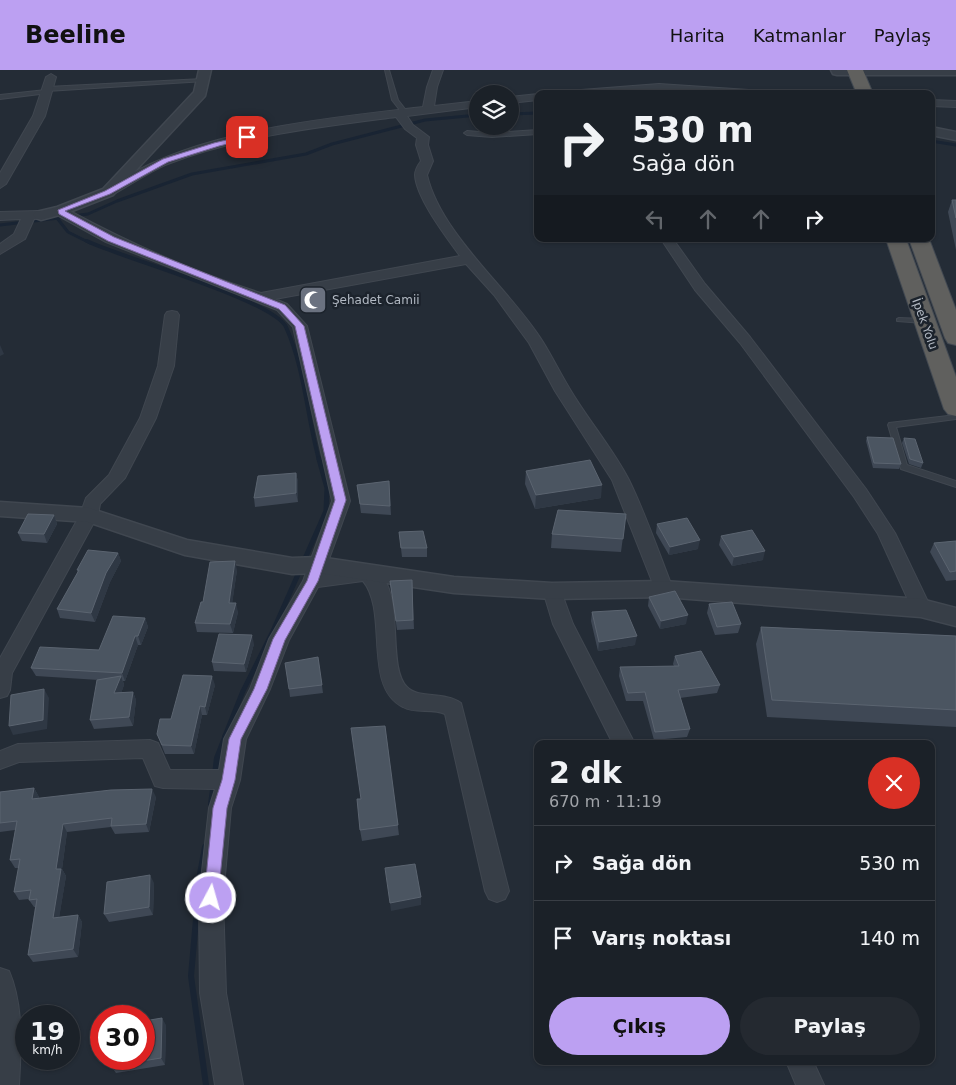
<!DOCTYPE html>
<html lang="tr">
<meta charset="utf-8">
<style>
body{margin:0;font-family:"DejaVu Sans",sans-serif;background:#242930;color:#f1f3f6;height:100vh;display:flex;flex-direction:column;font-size:19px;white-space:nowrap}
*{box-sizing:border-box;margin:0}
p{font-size:16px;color:#a0a3a8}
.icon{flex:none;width:28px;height:28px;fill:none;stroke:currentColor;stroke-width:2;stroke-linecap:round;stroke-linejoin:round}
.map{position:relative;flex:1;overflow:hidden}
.sheet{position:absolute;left:534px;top:670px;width:401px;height:325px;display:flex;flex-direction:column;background:#1b2128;border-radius:10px;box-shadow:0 1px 4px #0004,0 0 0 1px #393e45}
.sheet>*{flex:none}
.banner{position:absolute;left:534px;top:20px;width:401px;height:152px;border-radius:10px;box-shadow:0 1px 4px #0004,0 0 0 1px #393e45;background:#1b2128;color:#f1f3f6;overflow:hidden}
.tools{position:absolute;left:469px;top:15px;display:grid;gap:10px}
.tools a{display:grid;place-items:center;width:50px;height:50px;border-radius:50%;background:#1b2128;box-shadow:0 1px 4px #0004,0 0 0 1px #393e45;font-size:25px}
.speed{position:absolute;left:15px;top:935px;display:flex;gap:10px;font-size:25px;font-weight:700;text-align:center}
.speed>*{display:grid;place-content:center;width:65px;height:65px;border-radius:50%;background:#1b2128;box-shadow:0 1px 4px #0004,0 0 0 1px #393e45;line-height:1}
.speed small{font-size:12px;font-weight:400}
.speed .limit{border:8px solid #d22;background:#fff;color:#111}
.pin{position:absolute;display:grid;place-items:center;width:42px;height:42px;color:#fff;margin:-21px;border-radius:10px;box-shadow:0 2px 8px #0006}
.me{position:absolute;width:55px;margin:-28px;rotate:6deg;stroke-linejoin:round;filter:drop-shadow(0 0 4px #0008)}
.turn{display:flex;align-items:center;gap:18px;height:105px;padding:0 15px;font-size:22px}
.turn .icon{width:65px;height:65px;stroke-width:2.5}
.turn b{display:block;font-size:35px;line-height:42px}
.lanes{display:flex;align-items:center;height:48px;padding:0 15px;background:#0003;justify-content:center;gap:25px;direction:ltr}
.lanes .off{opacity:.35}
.round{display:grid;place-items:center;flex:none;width:52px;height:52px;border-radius:26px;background:#242930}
.overview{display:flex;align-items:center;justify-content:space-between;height:85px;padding:0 15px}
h1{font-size:30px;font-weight:600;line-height:38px}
.cta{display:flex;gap:10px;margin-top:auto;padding:10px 15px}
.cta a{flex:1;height:58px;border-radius:30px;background:#bca0f2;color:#111;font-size:20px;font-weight:600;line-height:58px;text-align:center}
.cta a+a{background:#242930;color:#f1f3f6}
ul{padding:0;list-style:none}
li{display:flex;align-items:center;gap:15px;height:75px;padding:0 15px;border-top:1px solid #393e45}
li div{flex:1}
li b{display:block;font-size:19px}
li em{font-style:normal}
header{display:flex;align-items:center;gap:30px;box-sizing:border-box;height:70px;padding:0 25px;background:#bca0f2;color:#111}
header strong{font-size:24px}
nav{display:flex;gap:28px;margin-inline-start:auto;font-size:18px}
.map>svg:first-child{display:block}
</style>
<header>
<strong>Beeline</strong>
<nav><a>Harita</a><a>Katmanlar</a><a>Paylaş</a></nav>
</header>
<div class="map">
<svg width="956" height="1015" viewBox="0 0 956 1015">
<rect width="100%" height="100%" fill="#242c36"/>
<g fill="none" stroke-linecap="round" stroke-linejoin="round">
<path stroke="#192433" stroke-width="3" d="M510,44L538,43
M931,71L956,75
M72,146L88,144L117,131L192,104L306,84L332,74L425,50L478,45
M57,148L68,162L90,173
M0,155L59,148"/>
<path stroke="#192433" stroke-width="4" d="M87,171C122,188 273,230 286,257C305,299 307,347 319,390"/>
<path stroke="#192433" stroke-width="5" d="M225,666L243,621L273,561L326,441L327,418L319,389"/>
<path stroke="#192433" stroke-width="6" d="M215,705L217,688L226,665
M211,734L214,713
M205,777L200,804L191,906L206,1015"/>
<g stroke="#404750" stroke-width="2">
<path id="service" d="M385,0H389L398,30L405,39L404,44H400L399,39L392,30Z
M203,9L205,10V11L47,21L44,19L47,17Z
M46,20L49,22L48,23L0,29V25Z
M538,60V64L492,67L467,65L464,63L467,61L492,63Z
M899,248L924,249L927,251L924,253L897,251V249Z
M956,345V349L896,357L907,395L956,411V417L901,399L888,355L889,353Z"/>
</g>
<g stroke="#404750" stroke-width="2">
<path id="minor" d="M433,0H443L437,17L434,36L478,31V37L407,46L413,55L429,67L428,75L433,91L427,105C441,165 510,219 543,272C553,288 561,305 571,321C589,351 613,379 629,410C646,445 659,483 673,519L671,524L664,526L657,524L612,410L555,321L529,273L494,225L466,194L275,229L287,234L307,256L350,431L324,503L368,497C410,510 384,594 407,617C418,629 444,621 461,633L509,821L505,829L497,832L489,829L485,821L445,644C432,638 415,644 403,637C362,617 389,542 363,511L318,517L289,570L270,619L246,669L240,710L231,738L223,828L226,923L243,1015H215L200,923L199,828L209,738L215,719L163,718L155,716L143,688L19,692L0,699V681L18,674L150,670L158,673L170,700H219L224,669L250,619L269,569L303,511L332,431L293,257L277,240L106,172L57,145L56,140L57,137H67L68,140C129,173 194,202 261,223L460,186C447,168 416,128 415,105C415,100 418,95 421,91L416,75L417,68L405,59L396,47C319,57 238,66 165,95C147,103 130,115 112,125L108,126L102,122C107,116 117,112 124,108C205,59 330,48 423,37L427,17Z
M51,4L56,7L45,46L6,114L0,118V103L33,46L46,7Z
M659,14L765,21L770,24H712L659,20L613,24H563L568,21Z
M538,24V30L510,33V27Z
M931,30L956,31V37L931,36Z
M39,141L45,145L44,148L34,149L25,169L0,184V174L14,164L21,149L0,150V142Z
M661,169H673L705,214L750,267L866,419L895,463L931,538L928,543L921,545L914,543L878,464L854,427L740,273L695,220Z
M172,241L177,242L179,245L174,296L156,348L125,408L100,434L98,445L12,603L10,620L7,626L0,628V588L80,445L86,428L109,405L140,348L158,296L165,245L167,242Z
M552,514L559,516L561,521L573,554L635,674H613L553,554L543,521L545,516Z
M0,898L9,901C24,936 21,978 19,1015H0Z
M786,991H813L824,1015H796Z"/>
</g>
<g stroke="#404750" stroke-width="3">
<path id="tertiary" d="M199,0H211L205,26L113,125L67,143L41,150L36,148L33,145L36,142L57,137L103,119L194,22Z
M831,0H956V5H837L833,4Z
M931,57L956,62V70L931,65Z
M0,432L89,438L187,470L292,488L319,487L454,507L552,513L664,511L921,529L956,538V556L921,547L664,527L552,529L454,523L319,503L292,504L185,485L88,452L0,446Z"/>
</g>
<g stroke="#424952" stroke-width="2">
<path id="trunk" d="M847,0H863L873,24H857Z
M886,169H906L956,307V346L948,344L944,339Z
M909,169H929L956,240V275L948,273L945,268Z"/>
</g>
<use href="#service" fill="#373e47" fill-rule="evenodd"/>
<use href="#minor" fill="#373e47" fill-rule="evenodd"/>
<use href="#tertiary" fill="#373e47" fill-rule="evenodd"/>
<use href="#trunk" fill="#60605e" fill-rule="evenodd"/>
</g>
<path fill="#3f4855" d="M952,130H956V180L948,142Z
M867,367L901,394L899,399L873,398L866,371Z
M904,368L923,393L921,398L909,394L902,373Z
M526,401L601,428L535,439L525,414Z
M296,403L298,412V432L255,437L254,428Z
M389,411L391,445L361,443L357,415Z
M626,444L621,482L551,478L552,464Z
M54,445L57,454L47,473L22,471L18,463Z
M657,454L698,479L669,485L656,463Z
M399,462L427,478V487H402Z
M721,466L763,490L732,496L719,475Z
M956,471V510L946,511L930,482L934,473Z
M118,483L121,491L110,512L95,552L60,548L57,539L78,503L77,500Z
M237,500L232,533L238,542L233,563L197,562L195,553L203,532Z
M412,510L414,559L397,560L390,511Z
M649,527L686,554L660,559L648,536Z
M709,534L741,554L738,563L715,565L707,543Z
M592,542L635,575L598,581L591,551Z
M145,548L148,557L141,575H138L125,611H123L124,615L121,623L133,622L136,630L133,656L94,659L90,650L99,610L36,606L31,598L99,580Z
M761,557L956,566V657L767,647L756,574Z
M254,574L246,602L214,601L212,592Z
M675,586L720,615L717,623L680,628L690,659L687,667L654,670L643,631H626L619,606L620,597L674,596L673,594Z
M318,587L323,623L290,627L289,619Z
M215,615L207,645H202L194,684H165L157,664L171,649Z
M385,656L399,765L362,771L360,760L361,729Z
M34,718L39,727L38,729L156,727L149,762L115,764L111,757L67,762L62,799L66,806L59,847L78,845L82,852L78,887L33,892L28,885L35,837H34L29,830V829L19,830L14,822L19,798H15L10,790L15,760L0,762V722Z
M154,813L153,845L109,852L104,844Z
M166,955L165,995L116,1003L111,996Z"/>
<path fill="#2f3844" d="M0,275L4,284L0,286Z
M296,403L298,412V432L296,423Z
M602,415L601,428L535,439L536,425Z
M54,445L57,454L47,473L44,464Z
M700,470L698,479L669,485L670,477Z
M765,481L763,490L732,496L734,487Z
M118,483L121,491L110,512L95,552L91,543L106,503Z
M235,491L237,500L231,542L229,533Z
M236,533L238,542L233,563L230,554Z
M688,545L686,554L660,559L661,551Z
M145,548L148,557L141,575L138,566Z
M252,565L254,574L246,602L244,594Z
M135,566L138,575L125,611L122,603Z
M637,566L635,575L598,581L599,572Z
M121,606L124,615L118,632L114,623Z
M212,606L215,615L207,645L205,637Z
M44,619L49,628L47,659L13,665L9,656Z
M133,622L136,630L133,656L129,647Z
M200,636L202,645L194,684L191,676Z
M34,718L39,727L37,737L32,729Z
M152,719L156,727L149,762L146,754Z
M63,754L67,762L62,799L66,806L58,855L53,848L56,799Z
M150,805L154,813L153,845L149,837Z
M421,827V835L391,841L390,833Z
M78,845L82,852L78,887L73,879Z
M162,948L166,955L165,995L161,988Z"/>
<path fill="#4b5561" stroke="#5b6470" d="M952,130H956V148Z
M867,367L893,368L901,394L874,393Z
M904,368L915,369L923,393L910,389Z
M590,390L602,415L536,425L526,401Z
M296,403V423L254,428L258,406Z
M389,411L390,436L360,434L357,415Z
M558,440L626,444L623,469L552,464Z
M28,444L54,445L44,464L18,463Z
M687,448L700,470L670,477L657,454Z
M752,460L765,481L734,487L721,466Z
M423,461L427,478H401L399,462Z
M956,471V501L950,502L934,473Z
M88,480L118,483L106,503L91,543L57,539L79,500H77Z
M235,491L229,533H236L230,554L195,553L201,532H203L210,492Z
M412,510L413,550L396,551L390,511Z
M675,521L688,545L661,551L649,527Z
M732,532L741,554L717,557L709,534Z
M626,540L637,566L599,572L592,542Z
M113,546L145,548L138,566H135L122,603L31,598L40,577L99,580Z
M761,557L956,566V640L772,630Z
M219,564L252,565L244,594L212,592Z
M701,581L720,615L678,620L690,659L655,662L645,622L628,623L620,597L679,596L675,586Z
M318,587L322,615L289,619L285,593Z
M183,605L212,606L205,637L200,636L191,676L162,675L157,664L160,649H171Z
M121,606L114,623L133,622L129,647L90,650L97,610Z
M44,619L43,650L9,656L11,625Z
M385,656L398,755L360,760L357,729H361L351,658Z
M34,718L32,729L111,720L152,719L146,754L111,756L112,748L63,754L56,799H61L53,848L78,845L73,879L28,885L37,829L29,830L31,820L14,822L20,789L10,790L17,751L0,753V722Z
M415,794L421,827L390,833L385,798Z
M150,805L149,837L104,844L107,812Z
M162,948L161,988L111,996L112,989H144V951Z"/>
<path fill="#bca0f2" stroke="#7a689d" d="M247,65L251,67L249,69L219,76L168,92L110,124L65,141L114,167L285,235L304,256L346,430L318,511L285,570L267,619L241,669L235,710L227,738L218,828L216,833L211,835L206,833L204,828L213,738L222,710L229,669L254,619L273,569L307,511L335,430L295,256L279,239L108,171L59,144L58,140L105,121L163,89L214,73Z"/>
<defs>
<g id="mosque-square" transform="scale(1.4375)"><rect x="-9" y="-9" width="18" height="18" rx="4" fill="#6b7280" stroke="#1c232c"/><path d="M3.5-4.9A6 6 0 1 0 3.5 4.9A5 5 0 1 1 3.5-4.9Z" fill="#fff"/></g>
</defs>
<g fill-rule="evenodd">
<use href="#mosque-square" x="313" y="230"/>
</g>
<g text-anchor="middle" stroke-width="5" stroke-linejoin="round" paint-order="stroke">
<g font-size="12" fill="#b2b9c3" stroke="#1c232c" text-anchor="start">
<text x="332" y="234">Şehadet Camii</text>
</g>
<g font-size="12" fill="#b2b9c3" stroke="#1c232c">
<text transform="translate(925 254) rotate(70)" y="4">İpek Yolu</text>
</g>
</g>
</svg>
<div class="tools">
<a><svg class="icon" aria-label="layers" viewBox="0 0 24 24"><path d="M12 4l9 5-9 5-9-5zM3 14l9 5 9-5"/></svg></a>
</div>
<div class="speed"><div>19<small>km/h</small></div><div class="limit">30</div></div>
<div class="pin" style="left:247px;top:67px;background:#d93025"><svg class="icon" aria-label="arrive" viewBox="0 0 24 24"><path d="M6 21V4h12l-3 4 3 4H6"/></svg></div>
<svg class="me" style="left:211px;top:828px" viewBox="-20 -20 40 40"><circle r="17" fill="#bca0f2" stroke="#fff" stroke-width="3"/><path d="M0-11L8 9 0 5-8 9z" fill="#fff"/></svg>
<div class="banner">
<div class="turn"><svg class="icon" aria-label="right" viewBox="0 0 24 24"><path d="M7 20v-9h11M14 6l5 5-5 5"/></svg><div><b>530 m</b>Sağa dön</div></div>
<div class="lanes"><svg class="icon off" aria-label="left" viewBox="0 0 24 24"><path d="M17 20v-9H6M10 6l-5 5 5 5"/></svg><svg class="icon off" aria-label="ahead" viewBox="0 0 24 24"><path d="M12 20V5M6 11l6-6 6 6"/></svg><svg class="icon off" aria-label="ahead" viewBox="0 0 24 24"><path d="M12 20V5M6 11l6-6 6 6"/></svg><svg class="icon" aria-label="right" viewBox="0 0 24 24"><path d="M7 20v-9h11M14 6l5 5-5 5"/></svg></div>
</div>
<section class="sheet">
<div class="overview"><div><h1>2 dk</h1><p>670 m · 11:19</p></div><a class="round" style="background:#d93025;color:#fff"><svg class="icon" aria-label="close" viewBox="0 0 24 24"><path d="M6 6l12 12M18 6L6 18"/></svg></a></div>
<ul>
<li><svg class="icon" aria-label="right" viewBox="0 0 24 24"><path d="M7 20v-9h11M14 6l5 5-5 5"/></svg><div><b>Sağa dön</b></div><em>530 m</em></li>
<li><svg class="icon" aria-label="arrive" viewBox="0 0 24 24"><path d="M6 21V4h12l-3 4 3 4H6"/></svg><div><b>Varış noktası</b></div><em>140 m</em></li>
</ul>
<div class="cta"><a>Çıkış</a><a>Paylaş</a></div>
</section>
</div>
